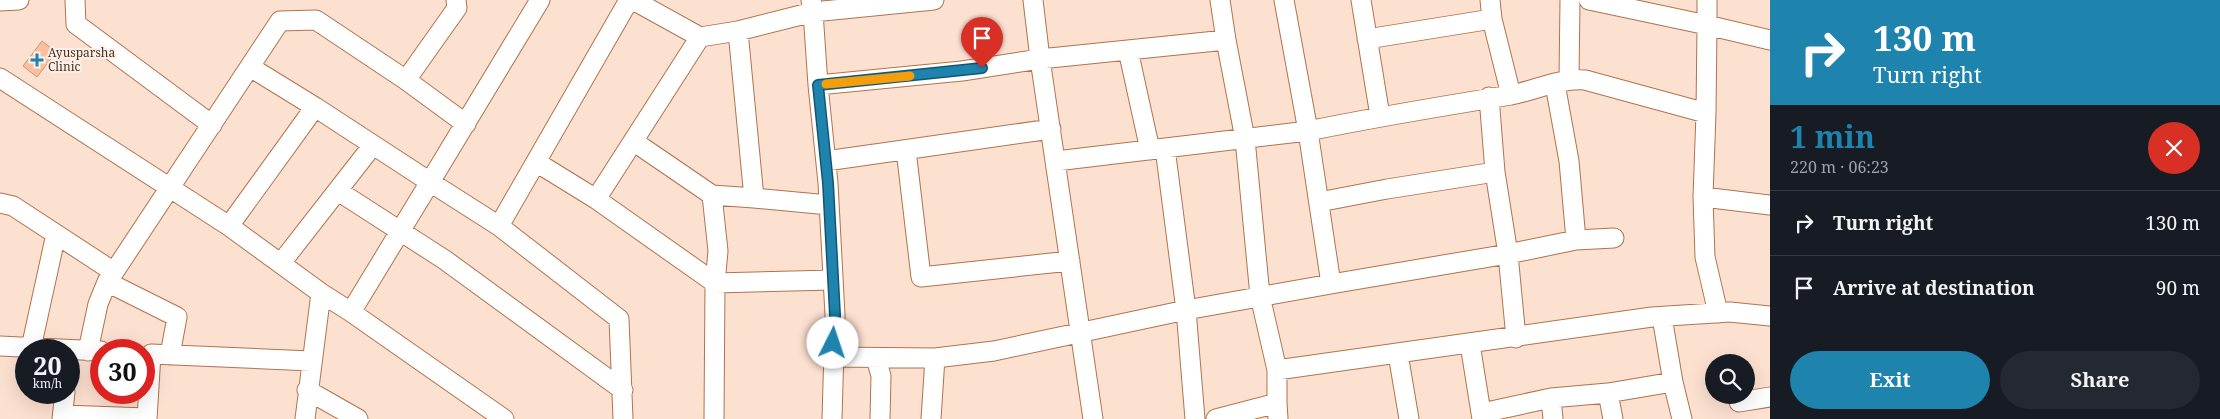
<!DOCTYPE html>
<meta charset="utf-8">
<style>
body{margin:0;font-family:"Noto Serif",serif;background:#242831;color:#f1f3f6;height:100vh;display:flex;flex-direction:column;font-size:19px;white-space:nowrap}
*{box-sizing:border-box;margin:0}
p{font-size:16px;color:#9ea1a6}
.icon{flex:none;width:28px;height:28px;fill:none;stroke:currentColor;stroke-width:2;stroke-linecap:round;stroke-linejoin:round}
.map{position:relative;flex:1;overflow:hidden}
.details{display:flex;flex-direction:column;background:#171b24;width:450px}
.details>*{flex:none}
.hud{background:#1e83ad;color:#fff;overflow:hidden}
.fabs{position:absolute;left:1705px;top:354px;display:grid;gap:10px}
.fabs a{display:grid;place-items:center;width:50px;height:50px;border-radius:50%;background:#171b24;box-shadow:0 5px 20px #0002;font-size:25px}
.speed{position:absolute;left:15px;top:339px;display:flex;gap:10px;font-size:25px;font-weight:700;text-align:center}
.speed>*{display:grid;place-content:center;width:65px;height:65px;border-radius:50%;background:#171b24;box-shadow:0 5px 20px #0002;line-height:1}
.speed small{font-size:12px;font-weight:400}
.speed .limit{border:8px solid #d22;background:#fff;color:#111}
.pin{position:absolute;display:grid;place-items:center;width:42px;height:42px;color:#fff;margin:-51px -21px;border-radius:50% 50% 50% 0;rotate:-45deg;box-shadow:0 0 5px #0007}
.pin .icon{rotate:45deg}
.me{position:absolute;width:55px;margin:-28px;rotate:4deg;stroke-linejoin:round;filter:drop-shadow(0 0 4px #0008)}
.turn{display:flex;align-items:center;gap:18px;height:105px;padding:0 20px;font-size:22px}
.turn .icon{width:65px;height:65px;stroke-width:2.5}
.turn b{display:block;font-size:35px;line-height:42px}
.round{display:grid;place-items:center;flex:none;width:52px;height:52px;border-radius:26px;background:#242831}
.overview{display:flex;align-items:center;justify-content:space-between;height:85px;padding:0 20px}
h1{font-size:30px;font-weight:700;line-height:38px;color:#1e83ad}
.cta{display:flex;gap:10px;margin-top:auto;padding:10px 20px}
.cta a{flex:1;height:58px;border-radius:30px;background:#1e83ad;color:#fff;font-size:20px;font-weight:700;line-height:58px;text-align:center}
.cta a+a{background:#242831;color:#f1f3f6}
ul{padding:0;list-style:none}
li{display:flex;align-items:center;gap:15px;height:65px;padding:0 20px;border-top:1px solid #363941}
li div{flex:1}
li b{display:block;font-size:19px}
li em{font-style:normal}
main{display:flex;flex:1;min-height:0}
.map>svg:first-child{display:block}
</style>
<main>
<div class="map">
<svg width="1770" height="419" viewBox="0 0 1770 419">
<rect width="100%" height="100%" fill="#fce0d0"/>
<path fill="#f8c09f" stroke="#d4946e" d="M42,41L56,52L37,77L23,66Z"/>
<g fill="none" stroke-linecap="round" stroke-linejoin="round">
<g stroke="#b0734d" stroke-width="21">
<path id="minor" d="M75,0L76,24L212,125
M456,0L457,8L406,80L466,124
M633,0L700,37
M1033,0L1040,59L1128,50L1150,150
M1220,0L1226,40
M1284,0L1308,131C1376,117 1443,106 1511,95C1536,90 1560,78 1585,80L1706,113L1707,25L1589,0
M1361,0L1380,116
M1490,0L1492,19L1511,95
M1707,0V25L1770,40
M0,1L19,0
M1367,39L1492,19
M1128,50L1226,40L1245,139L1260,296L1277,370
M250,67L315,107
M0,78L229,226L321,293L351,312L504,419
M1569,79L1570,0
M1555,84L1569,161L1576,240
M818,85L813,12L934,0
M1706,113L1703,197L1770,205
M633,141L712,195
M1165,148L1186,310L1195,419
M906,150L921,277L1070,261
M826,161L1051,129
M536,162L596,199L700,37L738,31L813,12L811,0
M338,191L445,260L623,390
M1703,197L1705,257L1718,313
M754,198L829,205
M596,199L715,283L718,251L712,195L754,198L738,31
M1319,202L1387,189L1495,172L1489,97
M0,203L13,206L114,272L280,21L316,20L406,80
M229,226L315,107L430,182L540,0
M281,263L373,145
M114,272L107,282L177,317L170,355
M1331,284L1508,254L1495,172
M351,312L430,182L499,226
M1662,317L1673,382
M1516,338L1508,254L1576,240L1614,238
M1470,344L1482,419
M0,346L101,351
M31,348L56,234
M88,351L98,304L107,282
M1398,354L1409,419
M832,357L935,358L931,419
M876,358L881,376L880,419
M935,358L994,351L1186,310L1331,284L1308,131L1056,161
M307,390L358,419
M1608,393L1613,419
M1551,398L1553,419
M1739,402L1770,397
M1277,403V370L1652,317L1730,312L1770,316
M1482,413L1551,398L1608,393L1673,382L1682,419
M63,415L147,418
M62,419L65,392
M147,419L151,354L311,361
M305,419L321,293
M623,419L619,319L499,226L629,0
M714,419L715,283L833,280
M832,419L835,315L828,183L818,85L962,71L1040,59L1093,419
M1216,419L1277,403L1278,419"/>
</g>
<use href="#minor" stroke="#fff" stroke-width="19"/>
</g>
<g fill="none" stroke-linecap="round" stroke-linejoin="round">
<g stroke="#145570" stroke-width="12">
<path id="route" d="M833,343L835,315L828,183L818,85L982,68"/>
</g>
<use href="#route" stroke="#1e83ad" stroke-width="9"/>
<path stroke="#f59e0b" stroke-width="9" d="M826,84L910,76"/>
</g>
<path fill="#1e83ad" stroke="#fef0e8" stroke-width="2" d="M34.5 52.5h5v5h5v5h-5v5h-5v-5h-5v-5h5z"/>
<g text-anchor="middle" stroke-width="4" stroke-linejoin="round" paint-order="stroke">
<g font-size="12" fill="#4a301f" stroke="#fef0e8" text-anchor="start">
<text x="48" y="57">Ayusparsha<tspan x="48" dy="14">Clinic</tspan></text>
</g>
</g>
</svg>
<div class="fabs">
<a><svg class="icon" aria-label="search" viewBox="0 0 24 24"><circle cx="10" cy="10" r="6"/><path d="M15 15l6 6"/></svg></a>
</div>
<div class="speed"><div>20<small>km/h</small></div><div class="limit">30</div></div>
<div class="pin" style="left:982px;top:68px;background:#d93025"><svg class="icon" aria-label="arrive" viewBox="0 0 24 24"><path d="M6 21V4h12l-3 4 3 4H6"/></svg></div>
<svg class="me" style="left:833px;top:343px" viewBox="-20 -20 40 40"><circle r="19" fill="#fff"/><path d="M0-13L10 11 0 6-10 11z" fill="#1e83ad"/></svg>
</div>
<section class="details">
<div class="hud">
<div class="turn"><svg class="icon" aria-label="right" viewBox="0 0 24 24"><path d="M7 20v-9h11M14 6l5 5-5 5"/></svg><div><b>130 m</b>Turn right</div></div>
</div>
<div class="overview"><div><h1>1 min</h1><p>220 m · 06:23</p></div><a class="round" style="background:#d93025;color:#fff"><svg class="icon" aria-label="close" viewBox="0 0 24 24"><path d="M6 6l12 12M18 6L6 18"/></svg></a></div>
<ul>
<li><svg class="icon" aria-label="right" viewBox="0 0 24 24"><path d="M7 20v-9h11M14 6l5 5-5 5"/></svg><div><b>Turn right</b></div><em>130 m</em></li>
<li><svg class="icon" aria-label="arrive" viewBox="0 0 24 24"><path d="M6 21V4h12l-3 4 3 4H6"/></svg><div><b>Arrive at destination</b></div><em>90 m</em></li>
</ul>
<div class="cta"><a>Exit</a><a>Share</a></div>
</section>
</main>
